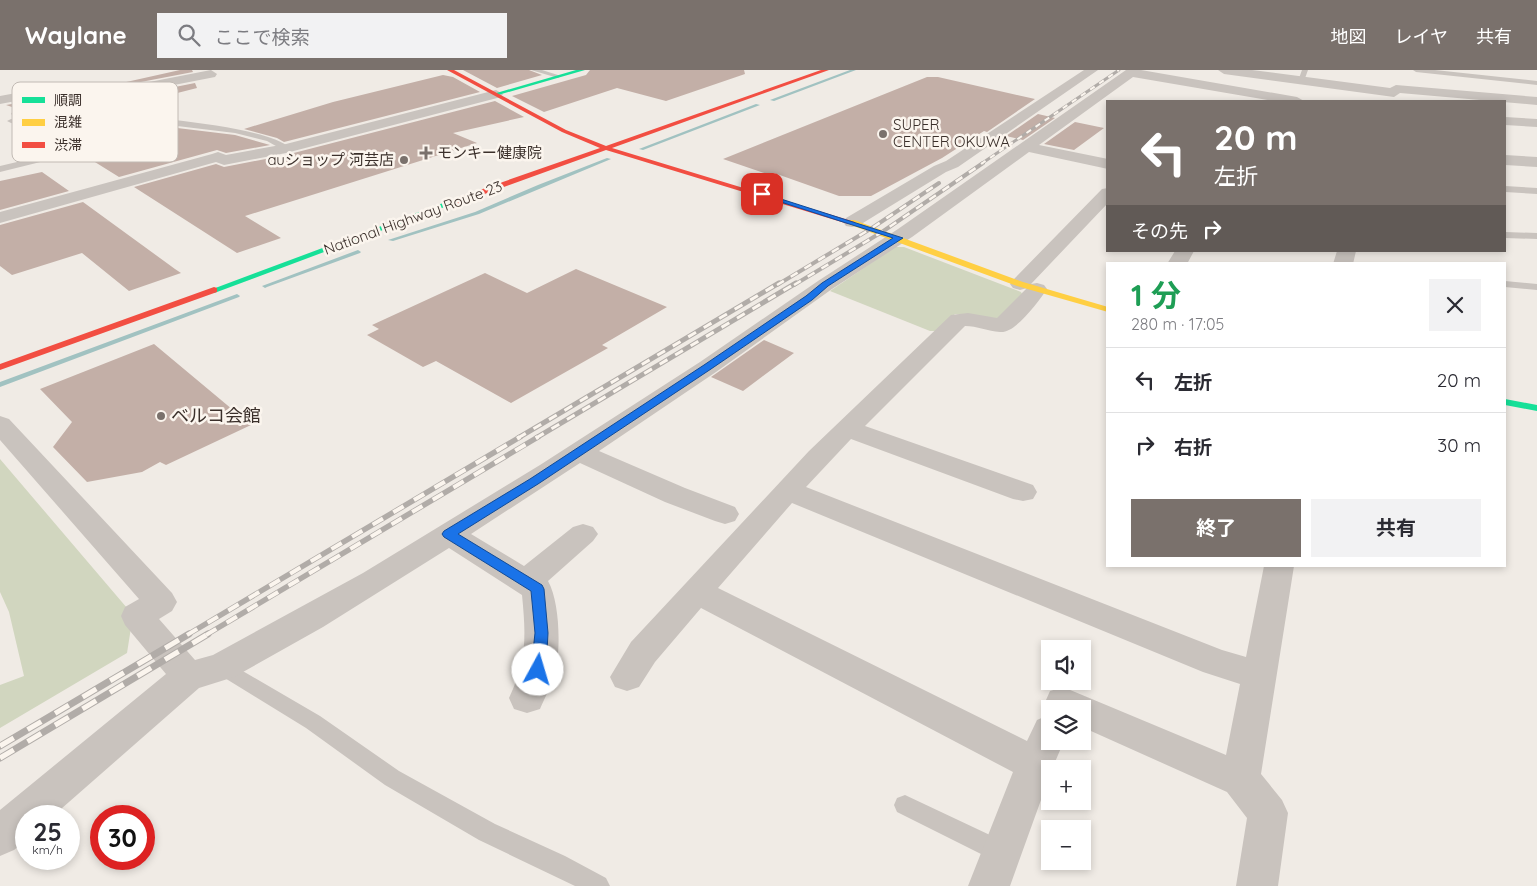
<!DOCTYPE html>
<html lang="ja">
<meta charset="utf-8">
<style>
body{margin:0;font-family:Quicksand,"Noto Sans JP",sans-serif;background:#f2f2f3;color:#2b2b33;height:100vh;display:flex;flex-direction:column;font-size:19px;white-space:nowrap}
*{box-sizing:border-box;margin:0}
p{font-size:16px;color:#7c7c81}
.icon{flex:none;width:28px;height:28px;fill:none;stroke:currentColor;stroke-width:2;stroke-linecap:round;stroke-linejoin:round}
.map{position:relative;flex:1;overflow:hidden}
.drawer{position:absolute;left:1106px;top:192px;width:400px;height:305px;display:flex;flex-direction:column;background:#fff;border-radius:0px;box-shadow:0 2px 8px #0003}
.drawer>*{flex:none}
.guide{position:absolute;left:1106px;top:30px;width:400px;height:152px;border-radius:0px;box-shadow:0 2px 8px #0003;background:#7a716c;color:#fff;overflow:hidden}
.controls{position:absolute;left:1041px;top:570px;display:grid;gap:10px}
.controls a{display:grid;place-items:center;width:50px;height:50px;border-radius:0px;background:#fff;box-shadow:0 2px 8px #0003;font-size:25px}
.speed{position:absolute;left:15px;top:735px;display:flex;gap:10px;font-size:25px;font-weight:700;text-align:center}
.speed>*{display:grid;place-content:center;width:65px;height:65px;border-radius:50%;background:#fff;box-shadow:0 2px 8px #0003;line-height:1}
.speed small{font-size:12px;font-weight:400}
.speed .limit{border:8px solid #d22;background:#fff;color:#111}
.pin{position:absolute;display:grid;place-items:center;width:42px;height:42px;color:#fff;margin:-21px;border-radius:10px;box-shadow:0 2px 8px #0006}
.me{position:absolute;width:55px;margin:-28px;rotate:6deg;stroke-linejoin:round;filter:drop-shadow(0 0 4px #0008)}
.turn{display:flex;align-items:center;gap:18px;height:105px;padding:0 25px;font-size:22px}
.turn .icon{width:65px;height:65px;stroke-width:2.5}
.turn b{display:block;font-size:35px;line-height:42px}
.then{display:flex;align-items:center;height:48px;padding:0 25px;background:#0003;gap:10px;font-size:19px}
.round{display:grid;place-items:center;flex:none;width:52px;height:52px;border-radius:0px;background:#f2f2f3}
.overview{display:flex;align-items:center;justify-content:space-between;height:85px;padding:0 25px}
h1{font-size:30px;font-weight:700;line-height:38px;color:#1e9e55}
.cta{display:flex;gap:10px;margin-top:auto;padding:10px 25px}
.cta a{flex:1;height:58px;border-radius:0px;background:#7a716c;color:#fff;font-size:20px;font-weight:700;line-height:58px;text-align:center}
.cta a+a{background:#f2f2f3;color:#2b2b33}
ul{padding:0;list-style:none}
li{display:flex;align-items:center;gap:15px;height:65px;padding:0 25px;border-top:1px solid #e1e1e2}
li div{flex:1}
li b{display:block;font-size:19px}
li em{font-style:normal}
header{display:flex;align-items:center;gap:30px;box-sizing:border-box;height:70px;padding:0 25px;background:#7a716c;color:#fff}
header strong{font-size:24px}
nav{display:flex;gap:28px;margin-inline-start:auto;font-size:18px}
.search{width:350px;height:45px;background:#f2f2f3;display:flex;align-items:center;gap:12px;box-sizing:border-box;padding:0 18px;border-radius:0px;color:#7c7c81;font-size:19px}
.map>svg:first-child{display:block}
</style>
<header>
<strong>Waylane</strong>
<div class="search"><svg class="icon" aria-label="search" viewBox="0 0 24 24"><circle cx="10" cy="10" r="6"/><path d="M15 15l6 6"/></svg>ここで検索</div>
<nav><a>地図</a><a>レイヤ</a><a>共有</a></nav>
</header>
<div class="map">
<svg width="1537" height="816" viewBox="0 0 1537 816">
<rect width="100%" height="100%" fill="#f0ebe5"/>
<path fill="#d1d6bf" d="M895,177H904L1021,222L1024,228L1000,250L955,244L938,261H930L830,221Z
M0,389L133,545L127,583L0,658V615L24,606L9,542L0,522Z"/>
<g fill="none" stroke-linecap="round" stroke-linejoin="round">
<path fill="#a1c2c1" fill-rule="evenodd" d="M850,0H856L774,31L770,30Z
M756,34L760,35L643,80L639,79Z
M607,88L611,89L479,144L393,171L388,170L475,142L538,115Z
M358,180L361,182L360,183L267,217L265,218L262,216Z
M237,224L240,226L239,227L0,317V312Z"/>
</g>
<path fill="#c3afa7" d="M180,0H192L193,2L26,34L15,38L6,35L86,21Z
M463,0H529L542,5L497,18Z
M590,0H744L745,4L666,31L617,18L544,42L512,26L586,5Z
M443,5L453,7L480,22L284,72L277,68L244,59L333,32Z
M927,7H938L1035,29L987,62L984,61L942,88L871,126H839L774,103L770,105L723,89Z
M195,13L197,18L134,34L157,26L156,23L150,22Z
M495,31L524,47L453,63L477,73L245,146L281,168L237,183L134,117L216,94L224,97L286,85Z
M1038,44L1055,48L1023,70L1006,66Z
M103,49L235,65L270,75L226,83L217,80L119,107L82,84L105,78L106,71L72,77L41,58Z
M1075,52L1104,58L1074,80L1044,74Z
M42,102L69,121L0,140V111Z
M83,132L175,199L181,203L129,221L82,183L12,205L0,196V155Z
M576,199L667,237L602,275L608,278L511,333L436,291L423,297L367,265L379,259L372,255L485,203L527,223Z
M764,270L794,283L743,321L711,307Z
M154,274L251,355L166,395L160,392L142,402L87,412L53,377L72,352L40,319Z"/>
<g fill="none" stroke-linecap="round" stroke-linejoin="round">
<path fill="#c9c3be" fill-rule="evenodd" d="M531,0H542L561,6L558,8Z
M1302,0H1308L1304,11L1301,13L1298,11Z
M1413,0H1435L1537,11V15L1416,2Z
M148,23L155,25L101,43L94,41Z
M103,43C141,47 266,55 290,78L283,80L267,71L235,63L103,47L39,56L11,53L7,51L11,49L39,52Z
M102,72H105V76L0,102V96Z
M1505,116L1537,118V124L1505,122Z
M1505,162L1537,163V169L1505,168Z
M1505,211L1537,214V220L1505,217Z
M222,589L320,646L399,701L495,754L565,786L606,808L610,816H575L479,770L385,715L306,658L215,602L213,597L215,592Z
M905,725L1009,774L1012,782L1009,790L1001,793L993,790L897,742L894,735L897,728Z"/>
<path fill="#c9c3be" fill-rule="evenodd" d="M211,0L217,4L215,7L30,43L29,44L39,52C35,58 29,59 23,57L21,54L22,52L11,44L13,41L26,36Z
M1084,0H1098L958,97L946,102L858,156L852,157L846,156L843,152L846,148L934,96L946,91Z
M1126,0H1141L1297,27L1304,31H1274L1133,7L1039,75L1108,89V99L1029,82L912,167L832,219L716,302L599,381L685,418L735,437L739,444L735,451L725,454L715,451L665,432L580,393L471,464L524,496L573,457L583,454L593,457L598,464L593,471L548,511C560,532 561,580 555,603C552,615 545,627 540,639L527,643L514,639L509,628C527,590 526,566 522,525L449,478L323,557L234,607L199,618L53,746H26V770L14,780L0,786V740L166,604L125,555L121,546L125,537L139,529L0,370V346L9,349L172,523L177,532L172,541L159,549L195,590L213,585L363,503L540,395L700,292L818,211L898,159Z
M1218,0H1252L1390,18L1396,15L1537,27V35L1400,23L1394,27L1224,4Z
M43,18L48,19L50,22L48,25L0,34V26Z
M496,20L503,24L501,27L286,83L224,95L216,92L0,153V142L212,84L218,82L226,85L286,74Z
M1505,47L1537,49V57L1505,55Z
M1505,85L1537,87V97L1505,95Z
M1108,118V133L1031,214L1037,213L1044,215L1047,219C1039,231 1015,264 1000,262C988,261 977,256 965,256L865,356L1033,415L1037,422L1033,429L1023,431L1013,429L851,369L806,417L1222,580L1246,587L1264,496H1294L1261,704L1282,730L1288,743L1278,816H1236L1247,748L1227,722L1082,657V639H1050V671H1064L1052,699H1050V705L1010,816H968L1013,702L701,538L655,592L639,617L627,621L615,617L610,607L631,572L809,381L951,245L968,243L997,248L1027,218L1020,220L1013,218L1010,214L1013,210L1102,119ZM792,433L1203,602L1240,614L1226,685L1063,617L1050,621L1042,639L1046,646L1037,650L1027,671L718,518Z
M1175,181H1194L1187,194H1167Z
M1337,181H1356L1353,194H1333Z"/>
<path fill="#16e098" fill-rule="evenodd" d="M576,0H585L498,25L493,24Z
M451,130L458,132L217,222L214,223L210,220Z
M1505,329L1537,335V341L1505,335Z"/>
<path fill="#ffcf43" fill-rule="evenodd" d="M848,150H854L1023,212L1108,237V242L1017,216L848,154Z"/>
<path fill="#f24e42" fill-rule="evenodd" d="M447,0H454L566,60L606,76L821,0H829L612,78L855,152L848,154L606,80L457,134H451V130L600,78L562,62Z
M214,217L217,218V222L0,300V294Z"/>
<g stroke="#b1aca8" stroke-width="3">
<path id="rail-far4" d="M981,94L1119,0"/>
</g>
<g stroke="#b1aca8" stroke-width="4">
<path id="rail-far3" d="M777,215L872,158L939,113
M794,215L882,162L983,93"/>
</g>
<g stroke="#b1aca8" stroke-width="5">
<path id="rail-far2" d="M518,368L779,213
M536,368L796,213"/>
</g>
<g stroke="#b1aca8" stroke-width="5.5">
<path id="rail-far1" d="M187,565L520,367
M206,565L538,367"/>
</g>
<g stroke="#b1aca8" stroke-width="7">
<path id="rail" d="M0,676L189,564
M0,688L208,564"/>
</g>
<use href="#rail-far4" stroke="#fbf5ee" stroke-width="2" stroke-dasharray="5.5" stroke-linecap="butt"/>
<use href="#rail-far3" stroke="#fbf5ee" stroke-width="2.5" stroke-dasharray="8" stroke-linecap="butt"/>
<use href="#rail-far2" stroke="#fbf5ee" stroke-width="3" stroke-dasharray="9" stroke-linecap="butt"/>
<use href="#rail-far1" stroke="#fbf5ee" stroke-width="4" stroke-dasharray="12" stroke-linecap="butt"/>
<use href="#rail" stroke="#fbf5ee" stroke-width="5" stroke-dasharray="16" stroke-linecap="butt"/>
</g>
<path fill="#1a73e8" stroke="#114b97" d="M759,122L903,168L828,216L812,230L711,299L538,414L458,464L542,515L544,519L548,563L546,600L544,605L538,606L533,605L531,600L535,563L531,521L444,467L442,464L444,461L530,409L704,295L806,226L822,213L893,168L759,125Z"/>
<g fill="#7a716c" stroke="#fbf5ee" stroke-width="2">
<circle cx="883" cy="64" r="5"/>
<path d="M423.5 75.5h5v5h5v5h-5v5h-5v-5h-5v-5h5z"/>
<circle cx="404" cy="90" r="5"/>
<circle cx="161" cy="346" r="5"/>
</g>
<g text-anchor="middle" stroke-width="5" stroke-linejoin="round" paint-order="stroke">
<g font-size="15" fill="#3b302b" stroke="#fbf5ee" text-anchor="start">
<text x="893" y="60">SUPER<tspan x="893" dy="17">CENTER OKUWA</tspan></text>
<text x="437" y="88">モンキー健康院</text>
<text x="394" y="95" text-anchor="end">auショップ 河芸店</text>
</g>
<g font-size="15" fill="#3b302b" stroke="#fbf5ee">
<text transform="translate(413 148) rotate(-20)" y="5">National Highway Route 23</text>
</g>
<g font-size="18" fill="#3b302b" stroke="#fbf5ee" text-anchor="start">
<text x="171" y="352">ベルコ会館</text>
</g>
</g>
<rect x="12" y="12" width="166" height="80" rx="8" fill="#fbf5ee" stroke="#c1bab4" stroke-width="1"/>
<rect x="22" y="27" width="23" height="6" fill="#16e098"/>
<rect x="22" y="49" width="23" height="7" fill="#ffcf43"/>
<rect x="22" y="72" width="23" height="6" fill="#f24e42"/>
<g font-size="14" fill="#3b302b">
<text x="54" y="35">順調</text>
<text x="54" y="57">混雑</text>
<text x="54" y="80">渋滞</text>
</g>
</svg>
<div class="controls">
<a><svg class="icon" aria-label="sound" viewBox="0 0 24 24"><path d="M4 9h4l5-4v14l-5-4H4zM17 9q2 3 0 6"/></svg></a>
<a><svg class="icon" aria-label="layers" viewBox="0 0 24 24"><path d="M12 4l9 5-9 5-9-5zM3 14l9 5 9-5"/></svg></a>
<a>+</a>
<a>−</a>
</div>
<div class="speed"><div>25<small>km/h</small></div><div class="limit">30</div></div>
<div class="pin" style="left:762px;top:124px;background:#d93025"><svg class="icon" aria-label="arrive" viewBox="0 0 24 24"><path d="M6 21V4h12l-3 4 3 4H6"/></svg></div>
<svg class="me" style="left:538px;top:600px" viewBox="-20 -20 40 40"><circle r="19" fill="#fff"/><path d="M0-13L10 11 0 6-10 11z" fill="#1a73e8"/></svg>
<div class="guide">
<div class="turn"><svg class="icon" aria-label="left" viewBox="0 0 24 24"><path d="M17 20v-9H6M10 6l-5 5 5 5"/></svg><div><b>20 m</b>左折</div></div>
<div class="then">その先<svg class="icon" aria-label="right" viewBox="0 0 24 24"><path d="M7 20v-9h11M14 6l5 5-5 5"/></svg></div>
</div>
<section class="drawer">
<div class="overview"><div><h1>1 分</h1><p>280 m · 17:05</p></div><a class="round"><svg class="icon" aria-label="close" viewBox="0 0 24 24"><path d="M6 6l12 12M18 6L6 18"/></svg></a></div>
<ul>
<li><svg class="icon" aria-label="left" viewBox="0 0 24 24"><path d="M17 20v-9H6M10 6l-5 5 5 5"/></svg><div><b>左折</b></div><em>20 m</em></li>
<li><svg class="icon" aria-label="right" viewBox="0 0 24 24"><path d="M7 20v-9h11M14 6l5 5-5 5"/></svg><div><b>右折</b></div><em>30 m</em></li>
</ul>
<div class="cta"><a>終了</a><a>共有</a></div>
</section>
</div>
